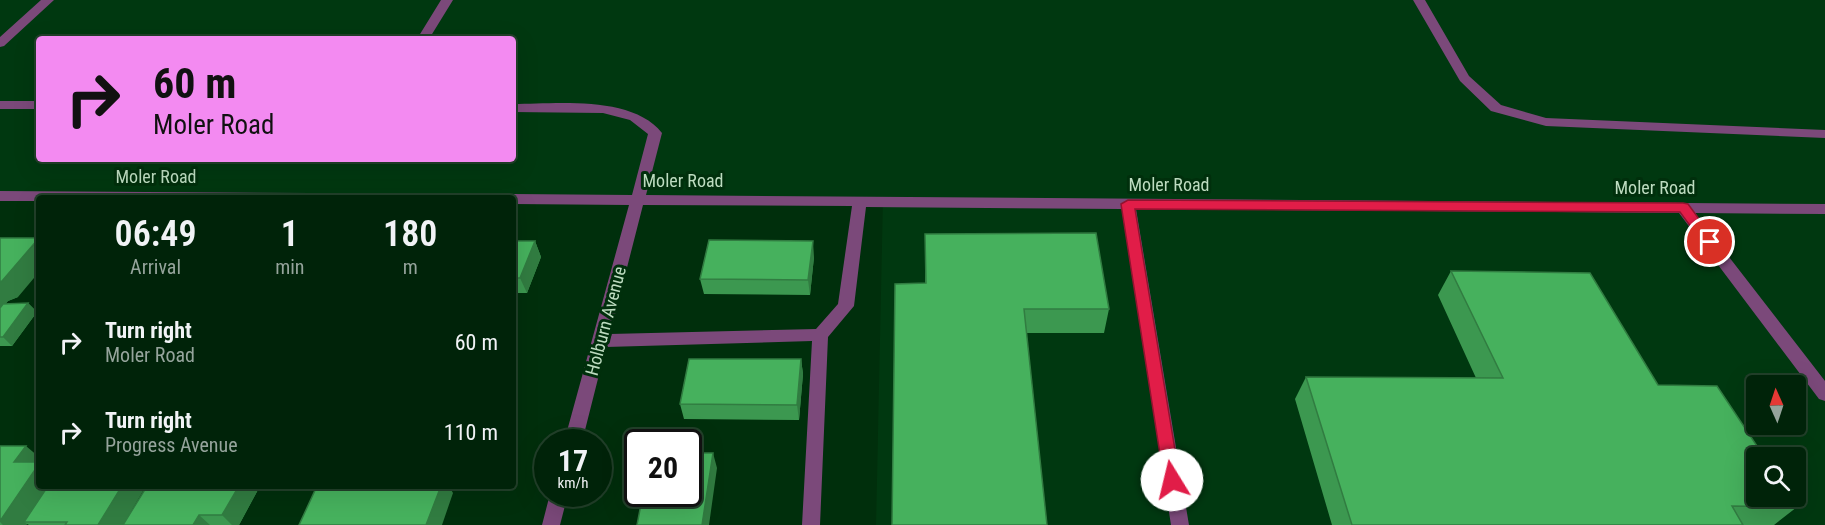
<!DOCTYPE html>
<style>
body{margin:0;font-family:"Roboto Condensed",sans-serif;background:#0a2b12;color:#f1f3f6;height:100vh;display:flex;flex-direction:column;font-size:22px;white-space:nowrap}
*{box-sizing:border-box;margin:0}
p{font-size:20px;color:#95a49c}
.icon{flex:none;width:33px;height:33px;fill:none;stroke:currentColor;stroke-width:2;stroke-linecap:round;stroke-linejoin:round}
.map{position:relative;flex:1;overflow:hidden}
.details{position:absolute;left:36px;top:195px;width:480px;height:294px;display:flex;flex-direction:column;background:#002309;border-radius:6px;box-shadow:0 6px 24px #0002,0 0 0 2px #22402a}
.details>*{flex:none}
.guide{position:absolute;left:36px;top:36px;width:480px;height:126px;border-radius:6px;box-shadow:0 6px 24px #0002,0 0 0 2px #22402a;background:#f38af1;color:#111;overflow:hidden}
.needle{width:39px;rotate:357deg}
.tools{position:absolute;left:1746px;top:375px;display:grid;gap:12px}
.tools a{display:grid;place-items:center;width:60px;height:60px;border-radius:6px;background:#002309;box-shadow:0 6px 24px #0002,0 0 0 2px #22402a;font-size:30px}
.speed{position:absolute;left:534px;top:429px;display:flex;gap:12px;font-size:30px;font-weight:700;text-align:center}
.speed>*{display:grid;place-content:center;width:78px;height:78px;border-radius:50%;background:#002309;box-shadow:0 6px 24px #0002,0 0 0 2px #22402a;line-height:1}
.speed small{font-size:15px;font-weight:400}
.speed .limit{border:3px solid #111;border-radius:9px;background:#fff;color:#111}
.pin{position:absolute;display:grid;place-items:center;width:51px;height:51px;color:#fff;margin:-26px;border:3px solid #fff;border-radius:50%;box-shadow:0 2px 6px #0007}
.me{position:absolute;width:66px;margin:-33px;rotate:351deg;stroke-linejoin:round;filter:drop-shadow(0 0 4px #0008)}
.turn{display:flex;align-items:center;gap:21px;height:126px;padding:0 18px;font-size:27px}
.turn .icon{width:78px;height:78px;stroke-width:2.5}
.turn b{display:block;font-size:42px;line-height:51px}
.eta{display:flex;justify-content:space-evenly;align-items:center;height:102px;text-align:center}
.eta b{font-size:36px;font-weight:600;line-height:42px}
ul{padding:0;list-style:none}
li{display:flex;align-items:center;gap:18px;height:90px;padding:0 18px}
li div{flex:1}
li b{display:block;font-size:22px}
li em{font-style:normal}
.map>svg:first-child{display:block}
</style>
<div class="map">
<svg width="1825" height="525" viewBox="0 0 1825 525">
<rect width="100%" height="100%" fill="#002f0c"/>
<path fill="#003810" fill-rule="evenodd" d="M0,0H1825V525H876L883,198L0,196ZM39,39H513V159H39ZM1756,386H1796V424H1756ZM1756,458H1796V496H1756Z"/>
<g fill="none" stroke-linecap="round" stroke-linejoin="round">
<path fill="#7b497a" fill-rule="evenodd" d="M41,0H54L4,46L0,47V37Z
M441,0H453L429,39H417Z
M1413,0H1425L1469,76L1501,105L1546,118L1825,130V138L1546,126L1491,111L1460,81Z
M0,101H39V109H0Z
M513,104C557,104 632,95 662,133L646,195L1825,204V214L1695,213L1825,381V401L1819,399L1679,213L1136,209L1189,525H1171L1122,209L866,207L854,306L828,337L820,525H802L812,341L606,347L582,442H564L629,205L513,204V198H507L513,194L632,195L648,134L630,120L603,113L513,112ZM643,205L852,206L838,304L816,329L610,334Z
M0,191L311,193L318,198H39V201H0Z
M550,494H568L560,525H542Z"/>
</g>
<path fill="#3c9850" d="M925,234L1109,309L1104,333H1026L925,283Z
M0,238L18,297L8,301L5,304L28,303L37,312L12,346H0Z
M513,241H535L541,257L527,293H513Z
M814,257L810,295L704,294L700,279Z
M1451,271L1658,385L1797,507L1774,525H1332L1295,399L1306,377L1476,378L1438,295Z
M801,359L803,374L799,420L684,419L680,404Z
M0,446L39,486L131,512L260,486L239,525H29L27,524L26,525H0Z"/>
<path fill="#317c41" d="M39,239V272L18,297L8,301L0,311V282Z
M535,241L541,257L527,293L520,278Z
M813,241L814,257L810,295L808,280Z
M28,303L37,312L12,346L3,337Z
M801,359L803,374L799,420L797,405Z
M26,446L39,457V486H51L24,522L27,524L26,525H3L0,522V521L14,462Z
M713,453L717,468L709,525H702Z
M122,486H146L123,525H98Z
M239,486H260L239,525H232L222,515Z
M441,486H449L453,493L442,525H426Z
M199,515L210,525H193Z"/>
<path fill="#46b15d" stroke="#317c41" stroke-width="1.5" d="M1096,233L1109,309H1024L1047,525H892L895,284L926,283L925,234Z
M0,238H39L2,281L0,282Z
M709,240L813,241L808,280L700,279Z
M513,241H535L520,278H513Z
M1451,271L1590,273L1658,385L1717,386L1765,458H1756V496H1790L1797,507L1732,506L1743,525H1352L1306,377L1503,378Z
M28,303L3,337H0V308L3,304Z
M689,359H801L797,405L680,404Z
M0,446H26L14,462H39V464L0,521Z
M688,453H713L702,525H637L643,494H688Z
M48,486H122L98,525H65L67,522H24Z
M147,486H239L222,515H199L193,525H123Z
M317,486H441L426,525H299Z"/>
<path fill="#e11d48" stroke="#92132f" stroke-width="1.5" d="M1128,200L1683,203L1688,204L1716,242L1714,246H1705L1680,212L1135,209L1180,480L1178,485L1172,487L1166,485L1164,480L1121,204Z"/>
<g text-anchor="middle" stroke-width="6" stroke-linejoin="round" paint-order="stroke">
<g font-size="18" fill="#bddcc0" stroke="#002f0c">
<text x="156" y="183">Moler Road</text>
<text x="683" y="187">Moler Road</text>
<text x="1169" y="191">Moler Road</text>
<text x="1655" y="194">Moler Road</text>
<text transform="translate(606 321) rotate(-75)" y="6">Holburn Avenue</text>
</g>
</g>
</svg>
<div class="tools">
<a><svg class="needle" viewBox="-14 -14 28 28"><path d="M0-13l5 13h-10z" fill="#e53935"/><path d="M0 13l5-13h-10z" fill="#95a49c"/></svg></a>
<a><svg class="icon" aria-label="search" viewBox="0 0 24 24"><circle cx="10" cy="10" r="6"/><path d="M15 15l6 6"/></svg></a>
</div>
<div class="speed"><div>17<small>km/h</small></div><div class="limit">20</div></div>
<div class="pin" style="left:1710px;top:242px;background:#d93025"><svg class="icon" aria-label="arrive" viewBox="0 0 24 24"><path d="M6 21V4h12l-3 4 3 4H6"/></svg></div>
<svg class="me" style="left:1172px;top:480px" viewBox="-20 -20 40 40"><circle r="19" fill="#fff"/><path d="M0-13L10 11 0 6-10 11z" fill="#e11d48"/></svg>
<div class="guide">
<div class="turn"><svg class="icon" aria-label="right" viewBox="0 0 24 24"><path d="M7 20v-9h11M14 6l5 5-5 5"/></svg><div><b>60 m</b>Moler Road</div></div>
</div>
<section class="details">
<div class="eta">
<div><b>06:49</b><p>Arrival</p></div>
<div><b>1</b><p>min</p></div>
<div><b>180</b><p>m</p></div>
</div>
<ul>
<li><svg class="icon" aria-label="right" viewBox="0 0 24 24"><path d="M7 20v-9h11M14 6l5 5-5 5"/></svg><div><b>Turn right</b><p>Moler Road</p></div><em>60 m</em></li>
<li><svg class="icon" aria-label="right" viewBox="0 0 24 24"><path d="M7 20v-9h11M14 6l5 5-5 5"/></svg><div><b>Turn right</b><p>Progress Avenue</p></div><em>110 m</em></li>
</ul>
</section>
</div>
